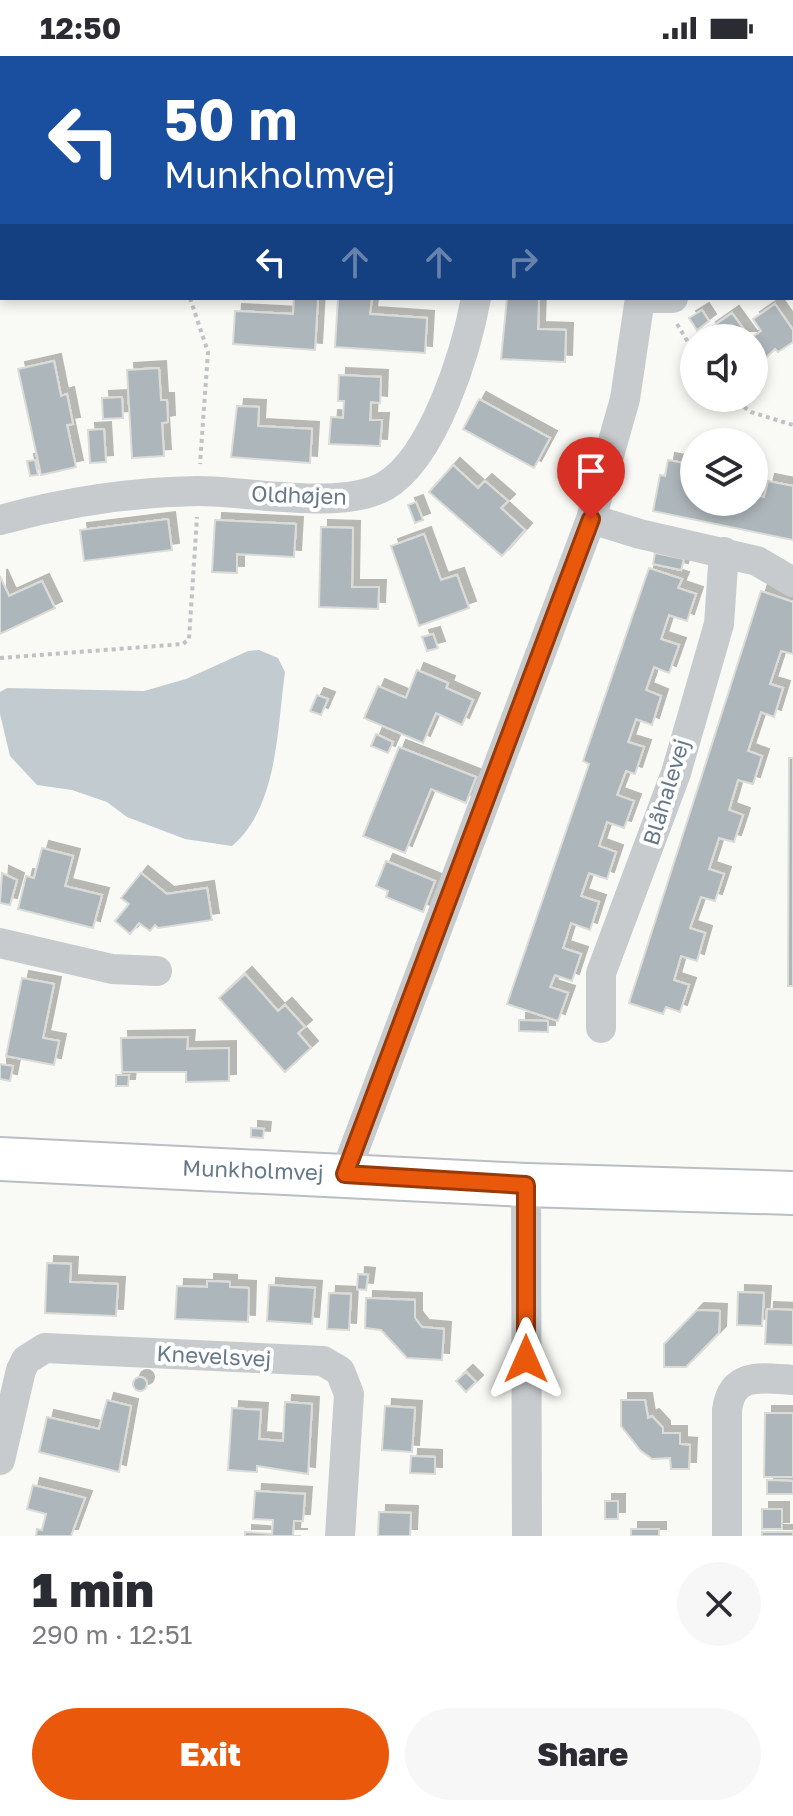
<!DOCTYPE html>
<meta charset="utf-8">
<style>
body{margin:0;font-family:"Golos Text",sans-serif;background:#f7f7f7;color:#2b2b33;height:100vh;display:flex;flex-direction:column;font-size:30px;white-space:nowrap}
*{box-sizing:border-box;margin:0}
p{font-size:26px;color:#7c7c81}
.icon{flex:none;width:44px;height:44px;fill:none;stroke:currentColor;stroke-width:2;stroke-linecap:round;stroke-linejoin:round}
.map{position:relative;height:1480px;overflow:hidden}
.sheet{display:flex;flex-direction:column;background:#fff;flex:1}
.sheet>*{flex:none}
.hud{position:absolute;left:0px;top:0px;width:794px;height:244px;box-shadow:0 4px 12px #0003;background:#1a4fa0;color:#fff;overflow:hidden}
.tools{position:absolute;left:680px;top:268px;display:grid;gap:16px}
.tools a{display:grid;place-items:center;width:88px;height:88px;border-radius:50%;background:#fff;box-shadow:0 4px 12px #0003;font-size:40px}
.pin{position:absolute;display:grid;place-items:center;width:68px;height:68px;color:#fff;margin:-82px -34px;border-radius:50% 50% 50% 0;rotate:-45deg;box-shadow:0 0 8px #0007}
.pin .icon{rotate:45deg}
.me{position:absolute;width:88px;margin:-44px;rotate:0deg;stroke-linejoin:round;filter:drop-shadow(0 0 6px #0008)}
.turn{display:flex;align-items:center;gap:28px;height:168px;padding:0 32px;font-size:36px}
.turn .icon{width:104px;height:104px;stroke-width:2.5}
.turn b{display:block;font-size:56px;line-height:68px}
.lanes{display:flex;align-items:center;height:76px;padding:0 32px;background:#0003;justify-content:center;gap:40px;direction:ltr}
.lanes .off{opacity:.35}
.round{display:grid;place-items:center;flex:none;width:84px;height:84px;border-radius:42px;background:#f7f7f7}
.head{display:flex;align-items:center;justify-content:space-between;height:136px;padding:0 32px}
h1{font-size:48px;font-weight:800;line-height:60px}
.button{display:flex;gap:16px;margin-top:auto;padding:16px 32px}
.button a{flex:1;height:92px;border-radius:48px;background:#ea580c;color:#fff;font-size:32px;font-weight:800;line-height:92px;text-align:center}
.button a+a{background:#f7f7f7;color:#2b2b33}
.status{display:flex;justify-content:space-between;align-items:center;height:56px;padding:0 40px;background:#fff;direction:ltr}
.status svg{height:22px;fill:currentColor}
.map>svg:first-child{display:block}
</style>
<div class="status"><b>12:50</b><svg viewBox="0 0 49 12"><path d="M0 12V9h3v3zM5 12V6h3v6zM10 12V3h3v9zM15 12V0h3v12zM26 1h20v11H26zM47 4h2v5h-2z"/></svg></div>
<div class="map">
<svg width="793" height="1480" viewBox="0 0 793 1480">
<defs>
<filter id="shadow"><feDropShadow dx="7" dy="-7" stdDeviation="0" flood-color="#0004"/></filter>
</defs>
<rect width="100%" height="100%" fill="#f9f9f6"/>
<path fill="#c1cbd0" d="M259,594L278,602L285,616C277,673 278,751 232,790L185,783L127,761L107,746L72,734L37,729L10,700L0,658V636L7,632L144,635L186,623L248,595Z"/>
<path fill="#adb6bb" stroke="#dbdbd8" stroke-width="2" filter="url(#shadow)" d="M261,0H363L261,2Z
M378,0H465L378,2Z
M496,0H579L496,2Z
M757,0H793V20L792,2Z
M0,118H2V150H0Z
M294,242H318L315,294L233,288L235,255L293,258Z
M338,242H372L370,258L427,262L425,297L335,291Z
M507,242H539L538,273L566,274L565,306L501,303Z
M775,248L793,274V286L778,296L775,293L754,313V282H751L761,275L753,263Z
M702,254L709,265L697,274L689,262Z
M732,257L750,282H715L709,273Z
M54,305L61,340L67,338L73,368L67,369L76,411L41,419L18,313Z
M159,312L161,344H167L168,366L162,367L164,400L132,402L127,314Z
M339,319L381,321L380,347L371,346L370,364H382L380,390L329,388L331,361L343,362L344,345H338Z
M122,341L123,362L103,363L102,342Z
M479,343L550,382L534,412L463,373Z
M237,350L259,351L258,370L312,373L310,407L231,401Z
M104,373L106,406L90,407L88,374Z
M35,404L38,419L30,420L27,405Z
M668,404L694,409V446H754V439L764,441L768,425L793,430V484L653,455L660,419L665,420Z
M453,409L478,432L485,425L508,445L501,452L525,474L502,500L429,436Z
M416,446L423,464L415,467L408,449Z
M168,463L172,494L84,505L80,474Z
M215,464L296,468L294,501L237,498V517L212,516Z
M321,471L353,472L352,531H379L378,553L319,551Z
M424,478L441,524L457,519L469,552L419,570L391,490Z
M655,497L684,503L681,514L653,508Z
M649,512L682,523L678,532L696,538L687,565L669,559L661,583L679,589L669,617L654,611L646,634L661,640L652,669L636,663L628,686L644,691L635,718L626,715L617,739L634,745L624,772L607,766L599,790L616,796L607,823L589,817L581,840L599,846L590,874L571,867L563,892L581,898L572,925L555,919L550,931L568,937L558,965L507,948L589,708L583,705Z
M0,520L9,540L42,525L55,552L0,578Z
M761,535L793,546V598L781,595L770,628L783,632L774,661L761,656L748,695L762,700L753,728L738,724L729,754L743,759L734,786L719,782L709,813L724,818L715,845L701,841L690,872L705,877L697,905L681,900L674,924L689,929L680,956L666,951L663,958L629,947Z
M433,578L438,592L427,595L422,581Z
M417,614L448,627L446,632L473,644L462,669L436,657L423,687L364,662L378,630L406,642Z
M317,639L328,643L321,659L310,655Z
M376,678L393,686L388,697L371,690Z
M399,691L476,721L466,747L431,733L405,797L363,780Z
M789,702H793V930H788Z
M42,792L73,800L65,830L102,839L93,872L18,853L26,820L34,822Z
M386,805L435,825L423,856L386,841L388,835L376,830Z
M2,817L17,824L10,849L0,847Z
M141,817L167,838L207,832L212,864L158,872L155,869L150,875L139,867L130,878L115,865L129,848L121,842Z
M245,918L278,955L285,949L305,971L298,977L311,992L285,1016L219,942Z
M22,922L54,928L43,982L59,985L54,1009L6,1000Z
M519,964L548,965V976L519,975Z
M188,981L187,993L229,992V1025L186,1026V1016H122L121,982Z
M0,1008L13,1010L10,1025L0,1023Z
M116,1019H129L128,1030H116Z
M251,1072L264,1073L263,1082L251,1081Z
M47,1207L71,1208L70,1226L118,1228L116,1260L45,1257Z
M358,1218L368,1219L366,1234L357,1233Z
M207,1225L230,1226V1231L249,1232L248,1266L175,1263L177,1230L207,1231Z
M269,1229L315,1232L312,1268L267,1265Z
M738,1236L764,1237L762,1270L737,1269Z
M329,1237L351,1238L349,1274L327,1273Z
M366,1242L415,1244V1262L422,1271L444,1273L442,1304L407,1302L381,1274L365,1272Z
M767,1253L793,1254V1289L765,1288Z
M697,1254L720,1255L719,1277L686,1311H664V1288Z
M466,1316L476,1326L466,1336L456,1325Z
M133 1328a7 7 0 1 1 14 0a7 7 0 1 1-14 0Z
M107,1344L131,1350L119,1416L39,1396L47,1361L99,1373Z
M621,1344H645L648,1362L652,1360L663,1372V1377H680V1388L690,1389L689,1413H671L670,1402L652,1403L640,1394L621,1370Z
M285,1346L312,1348L308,1418L257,1410V1416L228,1414L232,1352L261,1354L259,1383L283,1385Z
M385,1350L415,1352L412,1396L382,1394Z
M765,1357H793V1421H764Z
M411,1400L435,1401V1418L410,1417Z
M767,1424L793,1425V1438H767Z
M33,1429L85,1442L71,1480H36L37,1473L42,1474L46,1458L27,1453Z
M255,1435L305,1438L303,1465H294L293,1480H301H245V1476L272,1478L273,1464L253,1463Z
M605,1445H618V1463H605Z
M762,1453H782V1473H762Z
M379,1456L411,1457L410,1480H378Z
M631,1473H659V1480H631Z
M762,1476H793V1480H762Z"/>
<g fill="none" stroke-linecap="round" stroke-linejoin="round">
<g stroke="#b9bec3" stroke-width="46">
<path id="secondary" d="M0,1103L526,1129L793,1137"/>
</g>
<path stroke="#c0c3c5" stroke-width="4" stroke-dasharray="4 4" stroke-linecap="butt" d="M139,2L140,0
M0,166H2
M190,242L208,296L200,408
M677,268L694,296
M731,342L751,356L793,369
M0,602L183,588L189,583L197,461"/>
<path stroke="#c7cbce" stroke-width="30" d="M655,2L656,0
M0,3L2,4
M792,168H793
M591,463L640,478L757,505L793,526
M0,464C65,446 131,436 198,435C249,435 342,455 385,430C434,401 466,296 476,242
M0,887L112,913L157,915
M601,972V917L676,717L719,568L724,496
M345,1118L591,463L625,343L640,242H673
M526,1129L527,1480
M0,1404L21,1314L26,1304L45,1292L323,1305L340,1315L349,1338L340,1480
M727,1480V1354C732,1315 763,1322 793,1324"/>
<use href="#secondary" stroke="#fff" stroke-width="42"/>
</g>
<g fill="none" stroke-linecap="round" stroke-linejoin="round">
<g stroke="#983908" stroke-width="20">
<path id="route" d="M526,1303V1129L345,1118L591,463"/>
</g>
<use href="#route" stroke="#ea580c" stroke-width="14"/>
</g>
<g text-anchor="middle" stroke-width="8" stroke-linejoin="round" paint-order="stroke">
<g font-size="22" fill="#667989" stroke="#fff">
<text transform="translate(299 439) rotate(2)" y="8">Oldhøjen</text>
<text transform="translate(666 736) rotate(-73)" y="8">Blåhalevej</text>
<text transform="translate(253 1114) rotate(2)" y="8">Munkholmvej</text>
<text transform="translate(214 1300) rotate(3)" y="8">Knevelsvej</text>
</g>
</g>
</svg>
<div class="tools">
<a><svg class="icon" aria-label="sound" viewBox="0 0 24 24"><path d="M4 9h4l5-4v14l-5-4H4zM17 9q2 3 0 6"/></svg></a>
<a><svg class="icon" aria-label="layers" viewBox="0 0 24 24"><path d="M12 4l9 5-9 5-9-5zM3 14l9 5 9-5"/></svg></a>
</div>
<div class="pin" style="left:591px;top:463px;background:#d93025"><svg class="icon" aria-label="arrive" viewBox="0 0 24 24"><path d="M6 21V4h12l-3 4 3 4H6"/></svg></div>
<svg class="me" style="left:526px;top:1303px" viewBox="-20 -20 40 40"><path d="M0-17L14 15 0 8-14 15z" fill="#ea580c" stroke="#fff" stroke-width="4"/></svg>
<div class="hud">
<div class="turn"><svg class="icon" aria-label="left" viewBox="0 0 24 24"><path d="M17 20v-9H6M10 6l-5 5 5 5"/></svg><div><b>50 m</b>Munkholmvej</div></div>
<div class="lanes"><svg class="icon" aria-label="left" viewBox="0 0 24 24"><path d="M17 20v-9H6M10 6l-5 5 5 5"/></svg><svg class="icon off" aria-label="ahead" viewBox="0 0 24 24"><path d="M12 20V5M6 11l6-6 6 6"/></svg><svg class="icon off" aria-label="ahead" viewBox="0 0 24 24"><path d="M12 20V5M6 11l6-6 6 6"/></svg><svg class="icon off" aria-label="right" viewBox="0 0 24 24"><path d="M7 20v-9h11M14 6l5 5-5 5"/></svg></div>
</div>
</div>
<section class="sheet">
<div class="head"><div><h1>1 min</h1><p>290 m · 12:51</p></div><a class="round"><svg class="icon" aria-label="close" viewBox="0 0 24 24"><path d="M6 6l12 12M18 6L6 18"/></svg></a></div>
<div class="button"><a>Exit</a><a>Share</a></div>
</section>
